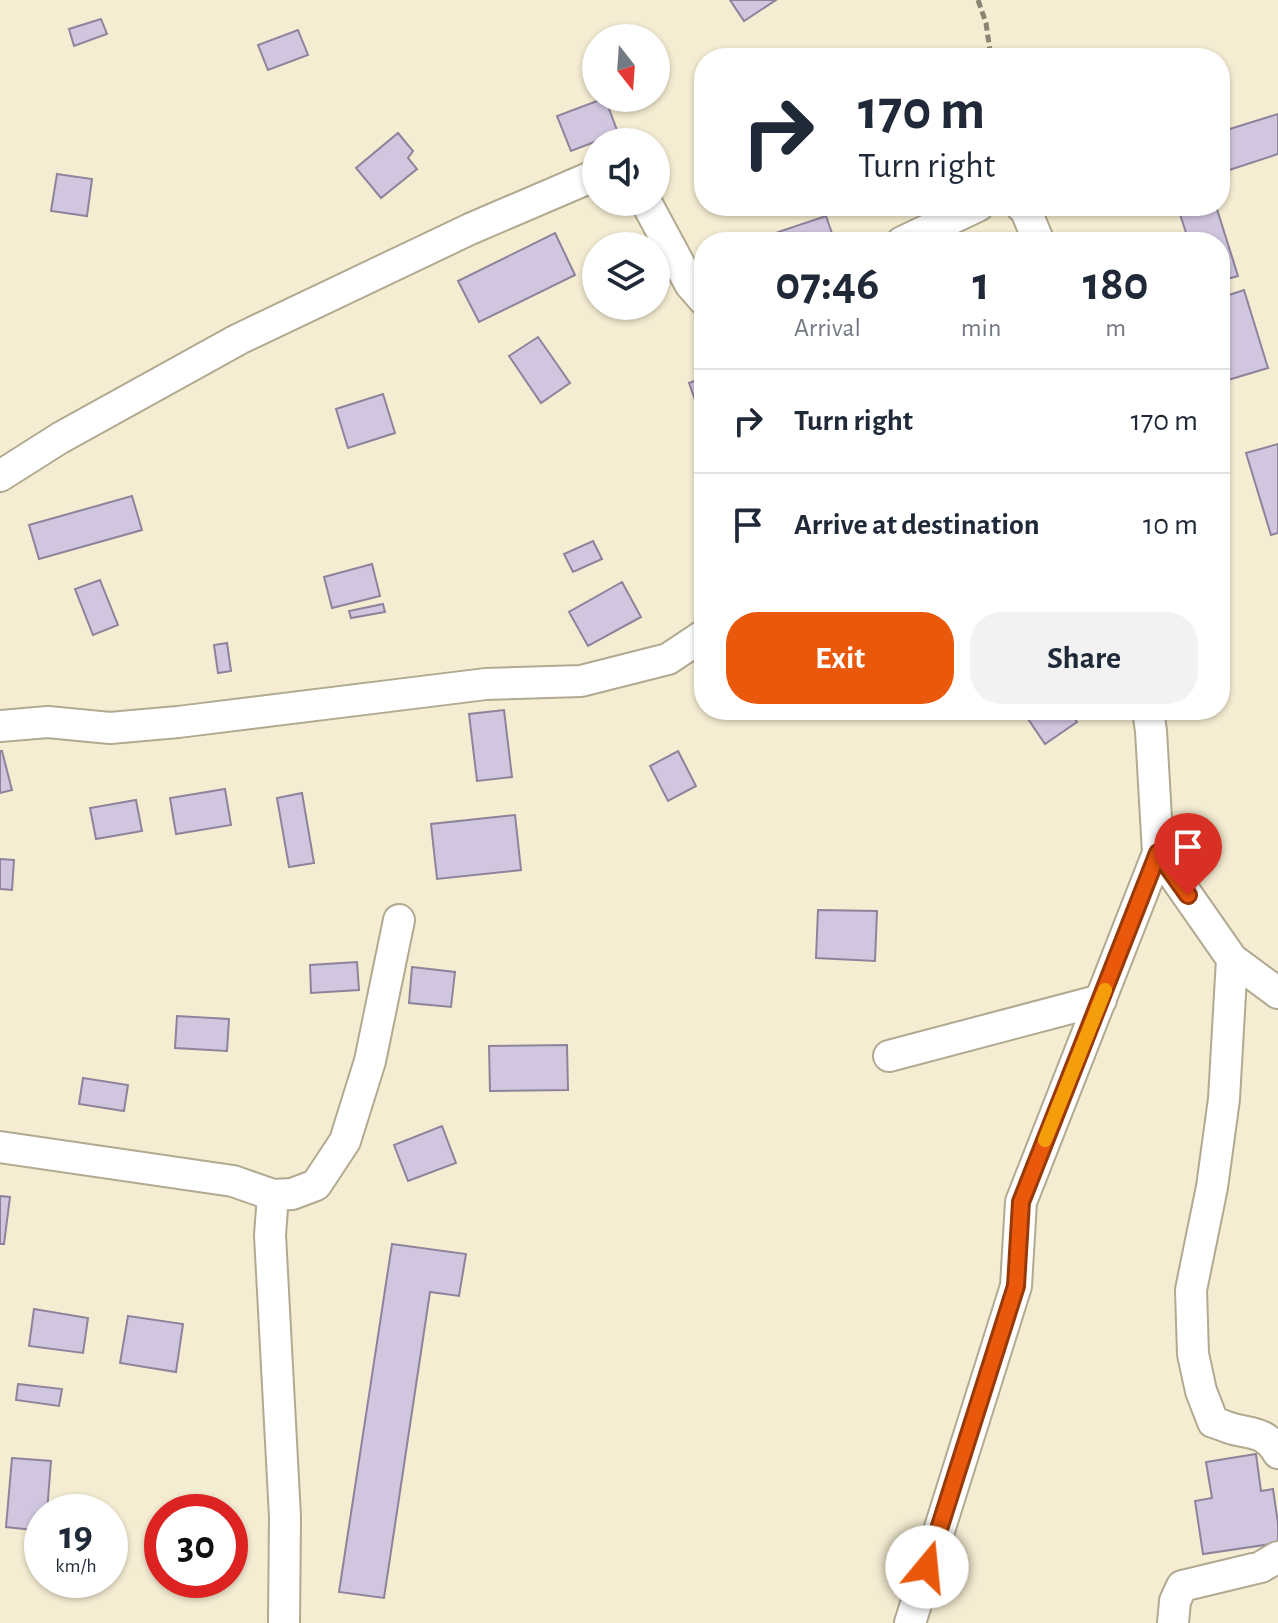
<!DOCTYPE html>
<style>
body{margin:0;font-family:"Alegreya Sans",sans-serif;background:#f2f2f3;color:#1f2937;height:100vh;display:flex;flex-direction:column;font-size:30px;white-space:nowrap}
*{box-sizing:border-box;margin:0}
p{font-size:26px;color:#747a83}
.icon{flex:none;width:44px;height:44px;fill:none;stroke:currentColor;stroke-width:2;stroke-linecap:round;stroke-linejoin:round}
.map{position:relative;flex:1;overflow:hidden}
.side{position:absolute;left:694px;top:232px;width:536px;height:488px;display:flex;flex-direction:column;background:#fff;border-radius:32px;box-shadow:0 2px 6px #0004}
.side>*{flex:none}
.guide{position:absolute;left:694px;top:48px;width:536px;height:168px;border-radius:32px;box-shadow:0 2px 6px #0004;background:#fff;color:#1f2937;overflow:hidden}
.needle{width:52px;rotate:163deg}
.controls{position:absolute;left:582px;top:24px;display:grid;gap:16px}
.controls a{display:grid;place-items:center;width:88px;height:88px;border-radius:50%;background:#fff;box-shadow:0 2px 6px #0004;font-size:40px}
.speed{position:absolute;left:24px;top:1494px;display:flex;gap:16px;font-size:40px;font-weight:700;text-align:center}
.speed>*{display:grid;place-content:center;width:104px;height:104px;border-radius:50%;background:#fff;box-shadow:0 2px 6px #0004;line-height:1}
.speed small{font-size:20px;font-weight:400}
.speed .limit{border:12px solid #d22;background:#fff;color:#111}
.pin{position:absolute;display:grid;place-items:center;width:68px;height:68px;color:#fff;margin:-82px -34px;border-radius:50% 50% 50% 0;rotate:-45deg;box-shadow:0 0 8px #0007}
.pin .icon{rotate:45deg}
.me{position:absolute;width:88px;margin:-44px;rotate:17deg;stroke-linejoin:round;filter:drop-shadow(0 0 6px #0008)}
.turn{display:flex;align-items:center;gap:28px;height:168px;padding:0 32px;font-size:36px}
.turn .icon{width:104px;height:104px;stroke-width:2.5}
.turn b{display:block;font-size:56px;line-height:68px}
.eta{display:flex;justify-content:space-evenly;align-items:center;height:136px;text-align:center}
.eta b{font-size:48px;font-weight:700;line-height:56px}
.primary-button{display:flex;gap:16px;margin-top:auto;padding:16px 32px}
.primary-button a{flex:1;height:92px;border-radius:32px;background:#ea580c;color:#fff;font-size:32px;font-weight:700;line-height:92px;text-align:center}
.primary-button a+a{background:#f2f2f3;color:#1f2937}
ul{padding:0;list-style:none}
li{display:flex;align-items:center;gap:24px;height:104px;padding:0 32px;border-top:2px solid #e0e1e3}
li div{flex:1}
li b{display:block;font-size:30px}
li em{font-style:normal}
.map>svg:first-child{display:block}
</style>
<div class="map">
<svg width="1278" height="1623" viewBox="0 0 1278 1623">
<rect width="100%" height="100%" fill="#f5edd2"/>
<path fill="#d1c6df" stroke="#8e839b" stroke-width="2" d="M730,0H776L744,21Z
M101,19L107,34L74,46L69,29Z
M298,30L308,55L268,70L258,45Z
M605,98L618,133L571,151L557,116Z
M1278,114V154L1220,173V132Z
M398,133L413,151L408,158L417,169L381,198L356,168Z
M57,174L92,179L87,216L51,211Z
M1195,206H1216L1238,276L1220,281V242H1189L1179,211Z
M826,216L835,242H782L778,232Z
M555,233L575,275L479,322L458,281Z
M1244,290L1268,368L1228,380L1220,355V298Z
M538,337L570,383L541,403L509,356Z
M704,378V412L700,414L689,383Z
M383,394L395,433L348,448L336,409Z
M1278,444V533L1271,535L1246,453Z
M132,496L142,530L39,559L29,525Z
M593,541L602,559L573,572L564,554Z
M372,564L380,596L332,608L324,577Z
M100,580L118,625L93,635L75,589Z
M622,582L641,617L588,646L569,612Z
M383,604L385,612L351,618L349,611Z
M227,643L231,671L218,673L214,645Z
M504,710L512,777L477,781L469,714Z
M1022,710H1069L1077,722L1045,744Z
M0,751H2L12,790L0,793Z
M678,751L696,786L668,801L650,766Z
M225,789L231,825L176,834L170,798Z
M302,793L314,863L289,867L277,798Z
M136,800L142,831L96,839L90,808Z
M515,815L521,870L437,879L431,824Z
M0,859L14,860L12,890L0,889Z
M818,910L877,911L875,961L816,958Z
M357,962L359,990L311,993L310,965Z
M412,967L455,972L451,1007L409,1003Z
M177,1016L229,1019L227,1051L175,1048Z
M567,1045L568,1090L490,1091L489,1046Z
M83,1078L128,1085L124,1111L79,1104Z
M442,1126L456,1163L408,1181L394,1145Z
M0,1196L10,1197L4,1244H0Z
M392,1244L466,1254L459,1296L430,1292L384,1598L339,1592Z
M34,1309L88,1318L83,1353L29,1346Z
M128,1316L183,1324L176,1372L120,1363Z
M18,1384L62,1389L59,1406L16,1400Z
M1256,1454L1261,1491L1273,1489L1278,1523V1543L1203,1554L1195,1501L1212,1498L1206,1462Z
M12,1458L51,1461L47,1512H42V1531L6,1527Z"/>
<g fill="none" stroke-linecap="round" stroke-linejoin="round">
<g stroke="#b1a990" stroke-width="34">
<path id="minor" d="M646,202L690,284L704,300
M1021,206L1026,211L1039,242
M902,242L978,206
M0,476L60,438L239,339L470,229L596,175
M1148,710L1151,731L1158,853L1232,959L1278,993
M0,726L48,722L110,728L178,722L486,684L581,681L668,659L704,635
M1232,959L1224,1099L1212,1187L1191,1290L1193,1354L1201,1391L1213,1422C1220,1424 1226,1427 1233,1429C1253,1434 1266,1432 1278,1453
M889,1056L1101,1000
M0,1147L233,1181L273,1195L292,1194L316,1185L345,1141L370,1061L399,920
M273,1195L270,1235L285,1517L284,1623
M910,1623L1016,1286L1021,1202L1158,853
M1173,1623L1175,1601L1182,1586L1261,1567L1278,1557"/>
</g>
<path stroke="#8b8673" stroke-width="5" stroke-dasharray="8 4" stroke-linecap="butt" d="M978,0L986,23L991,58"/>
<use href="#minor" stroke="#fff" stroke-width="30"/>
</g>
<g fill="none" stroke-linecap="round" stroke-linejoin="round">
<g stroke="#983908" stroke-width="20">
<path id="route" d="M927,1567L1016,1286L1021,1202L1158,853L1188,895"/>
</g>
<use href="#route" stroke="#ea580c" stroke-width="14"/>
<path stroke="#f59e0b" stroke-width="14" d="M1045,1140L1105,990"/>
</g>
</svg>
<div class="controls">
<a><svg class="needle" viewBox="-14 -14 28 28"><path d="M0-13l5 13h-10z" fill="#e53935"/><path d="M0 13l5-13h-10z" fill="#747a83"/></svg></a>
<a><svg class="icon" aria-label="sound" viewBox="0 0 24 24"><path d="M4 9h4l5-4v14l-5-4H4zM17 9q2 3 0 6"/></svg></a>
<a><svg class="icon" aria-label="layers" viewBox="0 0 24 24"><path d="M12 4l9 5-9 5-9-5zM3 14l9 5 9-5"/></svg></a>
</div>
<div class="speed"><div>19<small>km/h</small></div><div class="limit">30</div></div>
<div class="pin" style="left:1188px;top:895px;background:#d93025"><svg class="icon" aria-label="arrive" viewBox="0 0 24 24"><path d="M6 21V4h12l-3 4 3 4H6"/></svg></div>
<svg class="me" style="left:927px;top:1567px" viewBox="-20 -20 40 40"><circle r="19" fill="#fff"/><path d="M0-13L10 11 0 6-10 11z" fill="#ea580c"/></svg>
<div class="guide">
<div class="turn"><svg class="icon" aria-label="right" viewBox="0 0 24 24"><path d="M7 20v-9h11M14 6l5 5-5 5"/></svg><div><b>170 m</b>Turn right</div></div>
</div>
<section class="side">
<div class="eta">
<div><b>07:46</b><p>Arrival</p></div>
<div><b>1</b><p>min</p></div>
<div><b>180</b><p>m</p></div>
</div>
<ul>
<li><svg class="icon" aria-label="right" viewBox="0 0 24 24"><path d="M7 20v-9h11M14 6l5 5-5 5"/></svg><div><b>Turn right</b></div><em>170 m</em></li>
<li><svg class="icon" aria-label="arrive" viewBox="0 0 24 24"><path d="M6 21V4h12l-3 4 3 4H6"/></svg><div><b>Arrive at destination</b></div><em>10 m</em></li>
</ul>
<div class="primary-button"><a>Exit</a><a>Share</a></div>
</section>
</div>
